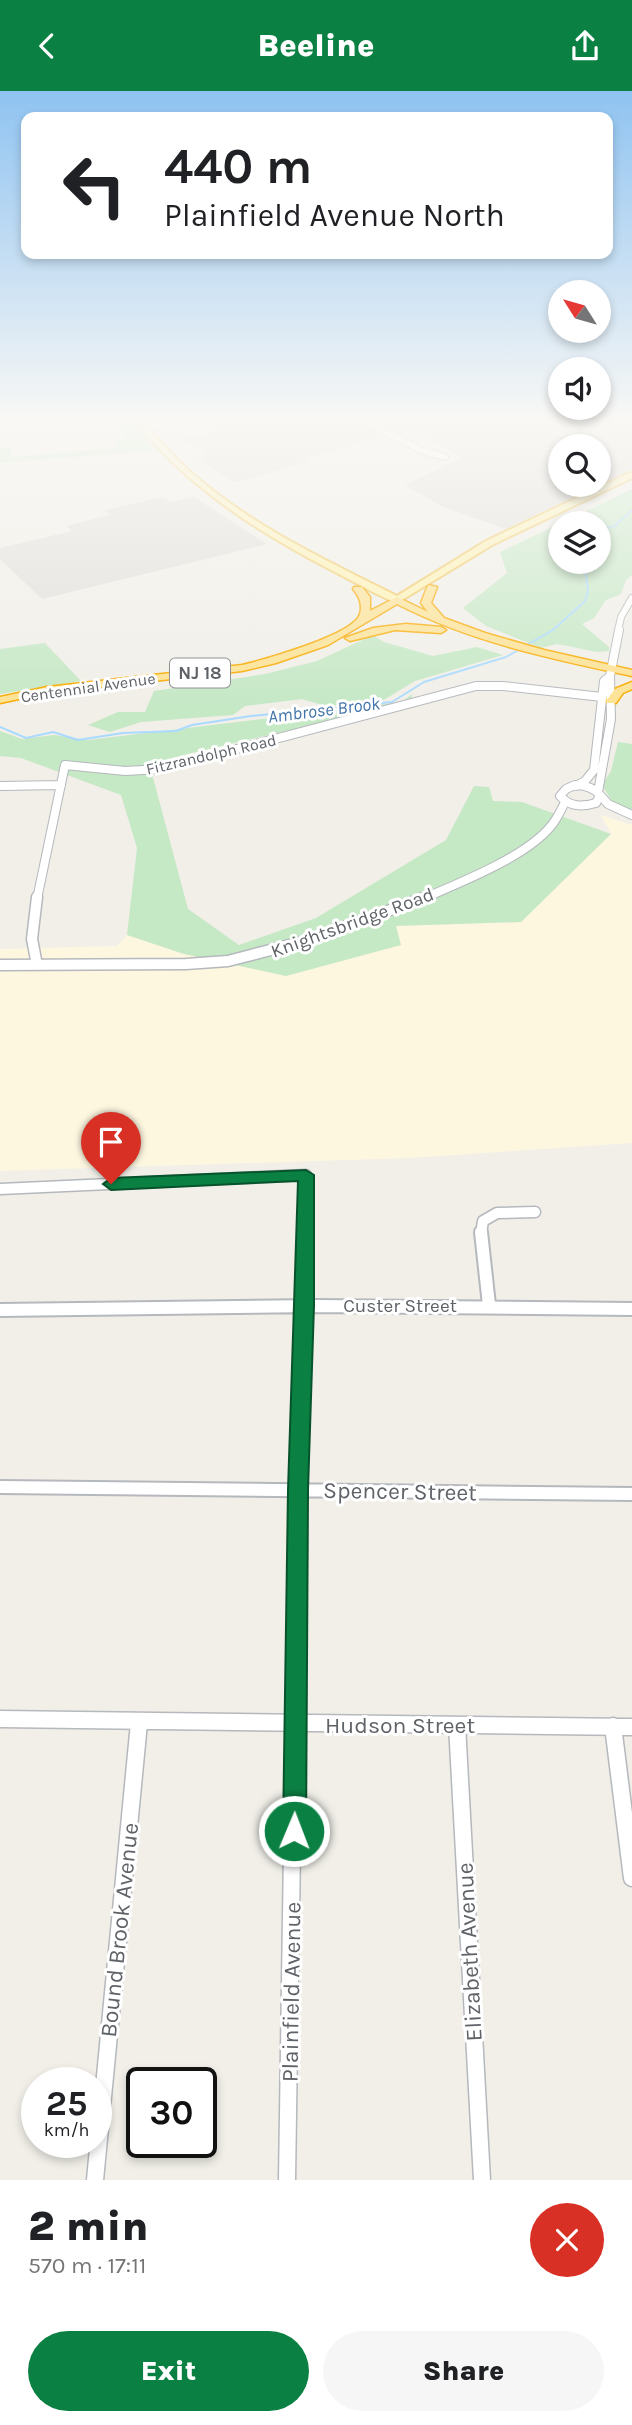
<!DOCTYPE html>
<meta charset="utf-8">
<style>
body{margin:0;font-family:Karla,sans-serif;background:#f6f6f6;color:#202124;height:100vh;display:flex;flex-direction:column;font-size:26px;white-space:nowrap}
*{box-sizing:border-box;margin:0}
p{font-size:23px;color:#757577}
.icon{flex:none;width:38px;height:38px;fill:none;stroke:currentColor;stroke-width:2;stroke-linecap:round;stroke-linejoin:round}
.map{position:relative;height:2089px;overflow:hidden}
.details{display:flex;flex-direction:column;background:#fff;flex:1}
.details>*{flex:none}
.hud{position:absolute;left:21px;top:21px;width:592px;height:147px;border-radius:14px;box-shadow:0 4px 10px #0003;background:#fff;color:#202124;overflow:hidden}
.needle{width:46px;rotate:307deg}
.buttons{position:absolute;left:548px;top:189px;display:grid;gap:14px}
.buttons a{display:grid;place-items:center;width:63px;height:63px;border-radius:50%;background:#fff;box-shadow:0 4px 10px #0003;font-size:35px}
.speed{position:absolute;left:21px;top:1976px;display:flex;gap:14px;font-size:35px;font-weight:700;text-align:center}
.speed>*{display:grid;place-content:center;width:91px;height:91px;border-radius:50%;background:#fff;box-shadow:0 4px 10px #0003;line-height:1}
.speed small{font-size:18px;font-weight:400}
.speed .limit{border:4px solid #111;border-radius:10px;background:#fff;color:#111}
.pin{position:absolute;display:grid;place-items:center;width:60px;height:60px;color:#fff;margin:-72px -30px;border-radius:50% 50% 50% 0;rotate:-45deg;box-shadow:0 0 7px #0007}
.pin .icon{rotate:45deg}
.me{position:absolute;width:77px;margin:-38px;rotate:1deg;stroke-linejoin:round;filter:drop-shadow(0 0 5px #0008)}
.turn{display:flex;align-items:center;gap:24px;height:147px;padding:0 28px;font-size:32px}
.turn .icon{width:91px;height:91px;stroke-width:2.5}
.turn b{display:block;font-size:49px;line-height:60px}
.round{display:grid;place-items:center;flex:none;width:74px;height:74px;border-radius:37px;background:#f6f6f6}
.headline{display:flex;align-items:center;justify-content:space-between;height:119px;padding:0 28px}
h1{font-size:42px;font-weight:800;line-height:52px}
.cta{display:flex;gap:14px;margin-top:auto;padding:14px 28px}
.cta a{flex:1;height:80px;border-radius:42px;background:#0b8043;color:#fff;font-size:28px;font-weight:800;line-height:80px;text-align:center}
.cta a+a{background:#f6f6f6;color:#202124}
header{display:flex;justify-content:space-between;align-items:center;height:91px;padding:0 28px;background:#0b8043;color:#fff;font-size:32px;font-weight:800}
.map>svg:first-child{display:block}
</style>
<header><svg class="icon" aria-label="back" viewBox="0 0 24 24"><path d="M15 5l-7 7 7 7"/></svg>Beeline<svg class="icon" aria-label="share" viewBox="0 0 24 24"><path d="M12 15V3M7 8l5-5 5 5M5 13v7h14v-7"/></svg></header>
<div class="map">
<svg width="632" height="2089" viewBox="0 0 632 2089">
<rect width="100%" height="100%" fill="#f1efe8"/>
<path fill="#fef7e0" d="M601,724L632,734V1052L409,1067L0,1080V858L117,855L127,844L184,863L286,885L400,854L396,835L521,831L611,743Z"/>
<path fill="#e0deda" d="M268,326H632V378L598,394V355H560V394H598L506,438L441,415L405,394L461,367L411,338L301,368L306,372L234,391L196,367L206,364L181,348Z
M164,406L171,411L194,406L267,453L42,508L0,468V457L72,440L66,435L110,424L104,419Z"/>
<path fill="#c5e8c5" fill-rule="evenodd" d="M122,331H132L153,357L148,360L0,372V357H9L12,366L115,357L113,350L125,348Z
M632,398V484L626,489L621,503L606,509L594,527L582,533L609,556V560L597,561L557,553L541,557L486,535L463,517L507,482L500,461ZM598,432V471H560V432Z
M373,544L384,551L433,565L477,556L503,564L415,590L382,610L326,615L302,608L245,615L233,624L141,631L110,641L88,634L118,621H145L154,600L265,583L317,570Z
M45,552L81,590L0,603V558Z
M412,603L411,611L179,665L152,683L188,818L239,854L316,827L446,749L474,695L489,696L493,710L522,711L611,743L521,831L396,835L401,854L286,885L184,863L127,844L137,757L121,704L21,667L0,665V640L22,648L54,644L88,649L402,611Z
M618,651L632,653V719L613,712L602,694L611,680Z"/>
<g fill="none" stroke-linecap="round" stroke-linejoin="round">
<path stroke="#aadaff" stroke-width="2" d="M598,440L615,435L632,419
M0,636L26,647L53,641L78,649L123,642L176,640L192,634L251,625L392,611L424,591L506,566L553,539L585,510L588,500L584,471"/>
<g stroke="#b5b8bc" stroke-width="8">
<path id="minor-far4" d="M357,326L423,360L445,366
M144,337L222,326
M618,540L621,526L632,507"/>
</g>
<g stroke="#b5b8bc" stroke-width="10">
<path id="minor-far3" d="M575,694C585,694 593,696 600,704L596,712C582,716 570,716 560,705L566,698Z
M0,695L61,694
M576,695L585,690L594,679L604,590L610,585L619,539
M598,701L611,628L610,585
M600,704L608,713L632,724
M37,808L65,674L125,680L161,678L476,595H503L602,606
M422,808C459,792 526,766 551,735C557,728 561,719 565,711"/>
</g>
<g stroke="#b5b8bc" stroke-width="13">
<path id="minor-far2" d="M0,874L186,873L228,870L305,850L426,806
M37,874L32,848L37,806
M0,1098L306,1084L305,1143
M481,1143L483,1130L497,1122L535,1121"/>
</g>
<g stroke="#b5b8bc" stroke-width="16">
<path id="minor-far1" d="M481,1141L489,1214
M0,1219L316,1215L632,1218
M0,1396L632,1403
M295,1563L305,1141"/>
</g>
<g stroke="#b5b8bc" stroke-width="19">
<path id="minor" d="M0,1628L632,1636
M457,1634L482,2089
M613,1635L632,1787
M95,2089L139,1632
M287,2089L295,1562"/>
</g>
<g stroke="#f2c960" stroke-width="4">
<path id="major" d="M131,326H139C156,346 174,367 194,384C254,436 327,470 397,505L486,450L629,382H632V387L492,454L397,512C376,504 355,491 335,481C257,441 186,395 131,326Z"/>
</g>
<g stroke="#f9ab00" stroke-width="3">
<path id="highway" d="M428,494L437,496L431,512L444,527L485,542L544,559L632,579V585C552,568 471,551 397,513L328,554L276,572L242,580L47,602L0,612V606L47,596L242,574C263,569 354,544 360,523C363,513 359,505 353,498L354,496H362L370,506V520L397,506L428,521L421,512Z
M406,533L441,536L446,539L441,542L395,539L350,550L345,547L373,537Z
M632,591V598L623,602L616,612H608L606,610L615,598Z"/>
</g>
<use href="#minor-far4" stroke="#fff" stroke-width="6"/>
<use href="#minor-far3" stroke="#fff" stroke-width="8"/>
<use href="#minor-far2" stroke="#fff" stroke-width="10"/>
<use href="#minor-far1" stroke="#fff" stroke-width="12"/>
<use href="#minor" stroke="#fff" stroke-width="16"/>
<use href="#major" fill="#fff2af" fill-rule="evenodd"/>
<use href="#highway" fill="#fde293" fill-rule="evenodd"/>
</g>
<linearGradient id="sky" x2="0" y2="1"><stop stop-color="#8fc3f1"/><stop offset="0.53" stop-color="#f9f8f5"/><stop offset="1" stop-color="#f9f8f5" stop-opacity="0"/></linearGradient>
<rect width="632" height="618" fill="url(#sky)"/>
<path fill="#0b8043" stroke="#07532c" stroke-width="2" d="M306,1079L314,1084V1214L308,1399L306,1740L302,1748L294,1751L286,1748L283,1740L288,1399L298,1090L111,1099L103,1093L111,1087Z"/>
<g text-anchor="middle" stroke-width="6" stroke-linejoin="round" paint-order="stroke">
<g font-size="16" fill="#5f6368" stroke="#fff">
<text transform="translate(88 596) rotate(-8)" y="6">Centennial Avenue</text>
<text transform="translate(211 663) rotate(-13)" y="6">Fitzrandolph Road</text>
</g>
<rect fill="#fff" stroke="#8f9295" stroke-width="2" x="170" y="567.5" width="60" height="29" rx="5"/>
<g font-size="18" font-weight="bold" fill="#5f6368">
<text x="200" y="588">NJ 18</text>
</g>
<g font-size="18" font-style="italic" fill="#4174aa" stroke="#fff">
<text transform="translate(324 619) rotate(-7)" y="6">Ambrose Brook</text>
</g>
<g font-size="19" fill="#5f6368" stroke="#fff">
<text transform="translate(352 831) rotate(-20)" y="7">Knightsbridge Road</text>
<text x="400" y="1221">Custer Street</text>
</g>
<g font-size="23" fill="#5f6368" stroke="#fff">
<text transform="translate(400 1400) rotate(1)" y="8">Spencer Street</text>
<text x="400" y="1642">Hudson Street</text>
<text transform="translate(119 1839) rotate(-84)" y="8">Bound Brook Avenue</text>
<text transform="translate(469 1861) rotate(-93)" y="8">Elizabeth Avenue</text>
<text transform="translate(291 1901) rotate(-89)" y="8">Plainfield Avenue</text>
</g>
</g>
</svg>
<div class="buttons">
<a><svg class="needle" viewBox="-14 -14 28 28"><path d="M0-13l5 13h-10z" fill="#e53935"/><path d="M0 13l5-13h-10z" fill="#757577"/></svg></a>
<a><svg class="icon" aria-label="sound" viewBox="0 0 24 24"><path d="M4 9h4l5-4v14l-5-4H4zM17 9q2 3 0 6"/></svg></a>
<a><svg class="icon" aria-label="search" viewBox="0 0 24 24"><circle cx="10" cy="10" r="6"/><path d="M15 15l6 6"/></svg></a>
<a><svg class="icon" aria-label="layers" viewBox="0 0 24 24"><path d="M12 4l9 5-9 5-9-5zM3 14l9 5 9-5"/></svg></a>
</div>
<div class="speed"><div>25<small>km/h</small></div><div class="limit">30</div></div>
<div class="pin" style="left:111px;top:1093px;background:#d93025"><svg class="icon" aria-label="arrive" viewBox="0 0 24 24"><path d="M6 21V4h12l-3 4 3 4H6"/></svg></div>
<svg class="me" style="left:294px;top:1740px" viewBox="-20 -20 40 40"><circle r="17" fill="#0b8043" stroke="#fff" stroke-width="3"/><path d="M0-11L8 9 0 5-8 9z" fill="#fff"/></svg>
<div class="hud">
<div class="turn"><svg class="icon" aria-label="left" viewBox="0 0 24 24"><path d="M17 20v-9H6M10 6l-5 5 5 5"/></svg><div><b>440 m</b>Plainfield Avenue North</div></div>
</div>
</div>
<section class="details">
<div class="headline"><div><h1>2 min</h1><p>570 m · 17:11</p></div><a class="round" style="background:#d93025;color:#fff"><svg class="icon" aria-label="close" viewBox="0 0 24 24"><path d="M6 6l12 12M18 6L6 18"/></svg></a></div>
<div class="cta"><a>Exit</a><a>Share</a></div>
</section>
